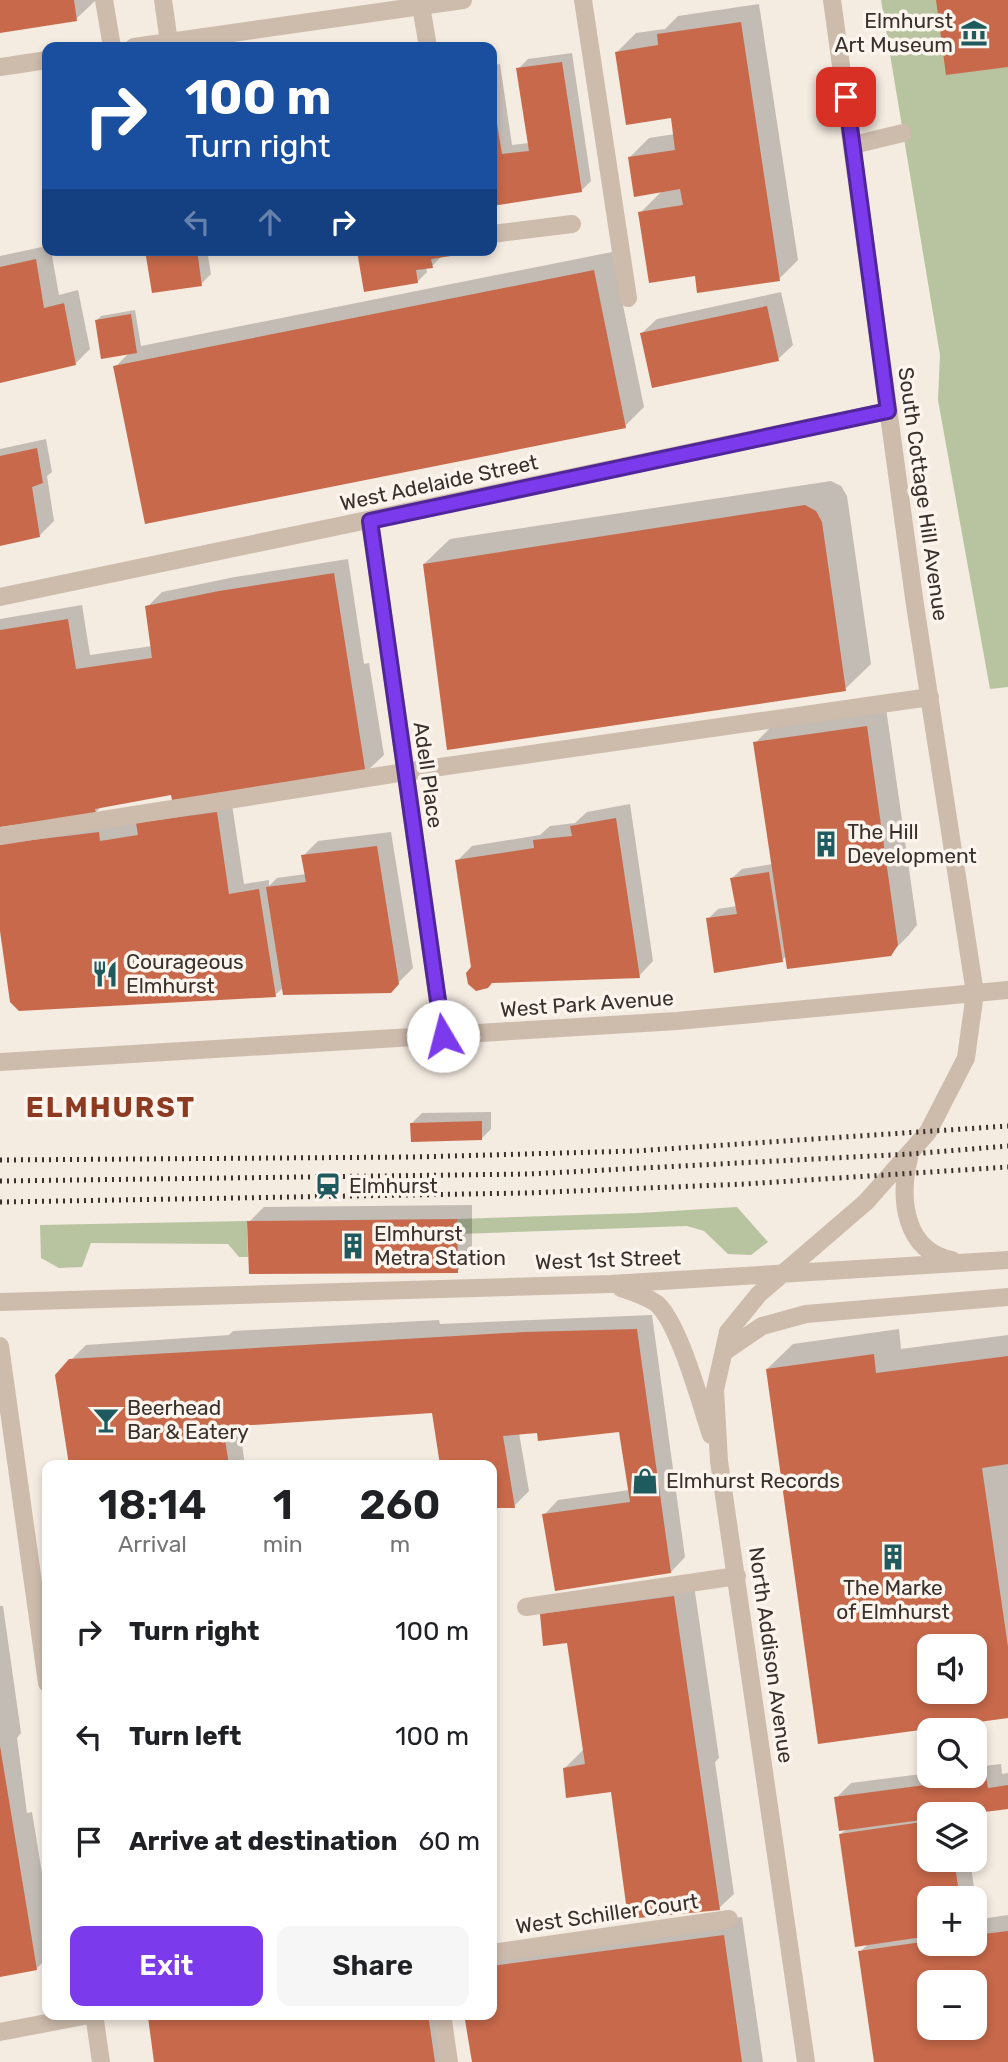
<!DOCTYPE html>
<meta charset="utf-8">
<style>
body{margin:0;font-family:Rubik,sans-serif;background:#f6f6f6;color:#202124;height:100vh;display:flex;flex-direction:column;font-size:26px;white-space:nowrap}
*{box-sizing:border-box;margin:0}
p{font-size:23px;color:#757577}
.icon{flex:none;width:38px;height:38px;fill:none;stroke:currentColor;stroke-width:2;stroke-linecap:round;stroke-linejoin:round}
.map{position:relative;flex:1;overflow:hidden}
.drawer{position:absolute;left:42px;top:1460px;width:455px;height:560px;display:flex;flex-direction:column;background:#fff;border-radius:14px;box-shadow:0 4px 10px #0003}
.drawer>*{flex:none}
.top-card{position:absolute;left:42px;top:42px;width:455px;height:214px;border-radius:14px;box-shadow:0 4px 10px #0003;background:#1a4fa0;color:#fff;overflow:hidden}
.controls{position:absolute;left:917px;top:1634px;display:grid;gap:14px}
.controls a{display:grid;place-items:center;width:70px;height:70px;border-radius:14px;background:#fff;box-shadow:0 4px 10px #0003;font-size:35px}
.pin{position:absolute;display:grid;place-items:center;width:60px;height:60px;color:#fff;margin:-30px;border-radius:14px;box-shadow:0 4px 10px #0006}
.me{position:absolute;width:77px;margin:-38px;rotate:352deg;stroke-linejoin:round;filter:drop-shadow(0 0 5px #0008)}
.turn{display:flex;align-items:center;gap:24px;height:147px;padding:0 28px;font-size:32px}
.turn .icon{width:91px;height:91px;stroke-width:2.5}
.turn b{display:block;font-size:49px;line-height:60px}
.lanes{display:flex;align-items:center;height:66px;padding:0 28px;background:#0003;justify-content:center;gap:35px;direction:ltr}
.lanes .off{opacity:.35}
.eta{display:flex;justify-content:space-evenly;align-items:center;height:119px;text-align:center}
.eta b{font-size:42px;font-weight:600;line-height:49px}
.primary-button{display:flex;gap:14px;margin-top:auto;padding:14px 28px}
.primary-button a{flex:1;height:80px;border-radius:14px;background:#7c3aed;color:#fff;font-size:28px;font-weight:600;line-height:80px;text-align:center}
.primary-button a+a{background:#f6f6f6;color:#202124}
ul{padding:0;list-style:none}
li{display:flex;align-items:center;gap:21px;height:105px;padding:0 28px}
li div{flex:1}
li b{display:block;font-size:26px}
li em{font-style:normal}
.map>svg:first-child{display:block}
</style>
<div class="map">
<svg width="1008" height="2062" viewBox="0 0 1008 2062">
<rect width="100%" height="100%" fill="#f4ebe1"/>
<path fill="#b8c4a0" d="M881,0H1008V687L990,689L938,400L940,355Z
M737,1207L768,1242L751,1255L728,1254L704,1231L687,1226L457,1234V1219L639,1213Z
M247,1221L248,1257H239L228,1244L91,1243L82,1267L59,1268L41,1258L40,1225Z"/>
<path fill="#0003" fill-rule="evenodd" d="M0,0H96L76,19L0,31Z
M759,4L798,260L779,279L696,274L640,213L663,190L630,157L649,138L675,134L672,116L617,52L636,33L665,29L678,16Z
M572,53L591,181L581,191L492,204V65L500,64L512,145L529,143L518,69L528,59Z
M47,246V250H51L59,295L78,290L90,349L75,364L0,381V256Z
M147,250H207L211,274L201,284Z
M360,250H454L450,255L442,256L432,266L426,267L427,272L417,282Z
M612,252L644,407L625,426L115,367L129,353L97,320L101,316L135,310L141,346Z
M781,292L793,345L778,359L642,333L657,319Z
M46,439L52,472L47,476L54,521L40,535L0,544V449Z
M831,481L841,486L847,496L871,664L845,689L424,564L450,539Z
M348,559L364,664L369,663L384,755L365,773L231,798L244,884L269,880V886L277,878L306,874L303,856L318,841L391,832L413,968L390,991L284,987L275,995L0,921V836L138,823L175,806L173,790L102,806L95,813L0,825V619L82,605L90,655L152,646L147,607L162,592L235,577Z
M886,708L917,925L909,935L890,954L786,956L782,960L708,919L718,909L737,906L732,878L742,869L773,864L755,743L774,724Z
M630,804L653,961L639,976L473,968L457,861L472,846L540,835L550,826L575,823L587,812Z
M491,1112V1129L481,1139L412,1123L422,1113Z
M472,1205V1256L457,1271L249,1222L264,1207Z
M652,1315L685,1557L671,1572L544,1515L558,1500L630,1490L621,1430L519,1433L529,1491L514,1506L492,1507V1465L433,1412L239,1424L245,1465H69L71,1360L86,1345L229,1335L233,1331L439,1320L440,1324Z
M899,1329L901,1349L1008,1335V1716L819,1742L767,1369L793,1344ZM929,1647H975V1692H929Z
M693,1578L719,1758L715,1762L734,1894L719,1908L613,1793L565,1768L584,1749L569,1642L541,1615L560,1596Z
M0,1606H3L21,1733L17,1738L27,1813L32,1812L47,1904V1958L36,1969L0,1975Z
M1001,1764L1002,1774L1008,1773V1807L929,1815V1860H970L978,1914L975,1918V1899H929V1944H975V1920L1008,1915V2062H875L860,1952L869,1943L840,1835L847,1828L836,1798L851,1783L929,1773V1776H975V1767ZM929,1983H975V2028H929Z
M742,1917L763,2062H473L492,2014V1950Z
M153,2014H449L456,2062H157L150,2017Z"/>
<path fill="#c8694b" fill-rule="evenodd" d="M0,0H74L77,21L0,33Z
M936,0H1008V67L946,75Z
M741,22L780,281L697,293L695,276L649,283L638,212L683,205L680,189L634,197L628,157L675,150L671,118L626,125L615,52L658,45L657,34Z
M562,62L582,192L492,206V94L502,154L529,151L516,68Z
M145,250H197L202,286L152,293Z
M450,250L451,256L431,259L433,268L416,270L418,283L364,292L357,251Z
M36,259L44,308L64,303L76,365L0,383V267Z
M594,270L626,428L145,524L113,366Z
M767,306L779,361L652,388L640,333Z
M131,314L137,353L101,359L95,320Z
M37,448L43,483L32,487L40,537L0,546V456Z
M805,505L816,511L822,522L846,691L447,750L423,564Z
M334,573L366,775L173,805L171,795L95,809L96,814L0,827V630L68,619L76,669L152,658L145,606L219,591Z
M867,726L898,945L891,956L787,969L753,742Z
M217,812L229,894L259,889L276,997L19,1011L10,1002L0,931V844L99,832L100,841L138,835L136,823Z
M616,818L640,978L492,983L488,988L476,991L468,984L466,973L471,967L455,860L534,848L533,840L572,836L570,826Z
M377,846L399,984L391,993L283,995L266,887L306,882L301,855Z
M769,872L783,962L714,973L706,918L737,914L730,878Z
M482,1121V1140L411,1142L410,1123Z
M457,1219L458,1273L249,1274L247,1221Z
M637,1329L671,1573L555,1591L542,1514L630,1502L619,1432L538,1441L537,1433L503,1436L515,1508H492V1465H440L432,1413L223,1427L229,1465H69L55,1375L69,1359L524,1332Z
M874,1354L876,1373L1008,1356V1464L982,1468L1008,1647V1718L818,1744L766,1369ZM929,1647H975V1692H929Z
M674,1596L720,1910L628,1919L611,1792L566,1798L563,1768L585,1764L567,1643L543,1646L540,1614Z
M0,1746L37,1970L0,1977Z
M986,1777L988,1788L1008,1785V1809L961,1815H929V1819L839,1831L834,1797Z
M929,1821V1860H954L960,1899H929V1936L855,1947L839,1834Z
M1008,1931V2062H874L858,1951L929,1941V1944H975V1935ZM929,1983H975V2028H929Z
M724,1935L742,2062H472L464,2014H492V1966Z
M163,2014H428L435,2062H154L148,2017Z"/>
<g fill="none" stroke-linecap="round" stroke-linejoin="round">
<path stroke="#cdbbac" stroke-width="18" d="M104,0L112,47
M163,0L169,42
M583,0L628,298
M421,6L428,47
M134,47L463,0
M0,67L47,60
M853,145L903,133
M492,234L572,224
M370,521L443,1036
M0,597L888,411
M0,836L405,772L930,697
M0,1062L677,1021L1008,990
M909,1158C899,1198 904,1251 952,1260
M621,1288C633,1292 646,1296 656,1303C679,1322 701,1405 711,1435
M0,1302L611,1284L1008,1260
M0,1346L47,1683
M724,1352L762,1326L806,1314L1008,1297
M526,1607L737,1576
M492,1953L729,1919
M94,2014L101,2062
M442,2014L449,2062
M0,2032L94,2014
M806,2062L719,1461L715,1390L728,1332L759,1294L866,1202L928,1132L966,1058L975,993L915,605L832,0"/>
<path stroke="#3b302b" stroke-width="5" stroke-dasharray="2 5" stroke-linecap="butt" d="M0,1160L415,1157L635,1151L1008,1126
M0,1181L529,1174L910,1154L1008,1146
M0,1202L526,1193L745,1184L1008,1167"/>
</g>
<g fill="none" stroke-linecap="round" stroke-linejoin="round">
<g stroke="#51269a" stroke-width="18">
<path id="route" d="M443,1036L370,521L888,411L846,97"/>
</g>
<use href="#route" stroke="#7c3aed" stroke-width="12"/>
</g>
<defs>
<g id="museum-bare" transform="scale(2.1)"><path d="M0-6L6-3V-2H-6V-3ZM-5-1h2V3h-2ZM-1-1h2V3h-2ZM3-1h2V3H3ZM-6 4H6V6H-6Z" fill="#1f5a5e" stroke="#fbf5ee" stroke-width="2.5" paint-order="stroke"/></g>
<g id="building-bare" transform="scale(2.1)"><path d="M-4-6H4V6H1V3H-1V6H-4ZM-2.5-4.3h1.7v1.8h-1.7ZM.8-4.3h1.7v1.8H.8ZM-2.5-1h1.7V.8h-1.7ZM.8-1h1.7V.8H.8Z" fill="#1f5a5e" stroke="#fbf5ee" stroke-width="2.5" paint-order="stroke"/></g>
<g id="restaurant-bare" transform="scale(2.1)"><path d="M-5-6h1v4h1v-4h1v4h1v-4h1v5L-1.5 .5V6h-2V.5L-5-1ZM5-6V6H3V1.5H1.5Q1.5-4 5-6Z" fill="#1f5a5e" stroke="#fbf5ee" stroke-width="2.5" paint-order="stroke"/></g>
<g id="station-bare" transform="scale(2.1)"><path d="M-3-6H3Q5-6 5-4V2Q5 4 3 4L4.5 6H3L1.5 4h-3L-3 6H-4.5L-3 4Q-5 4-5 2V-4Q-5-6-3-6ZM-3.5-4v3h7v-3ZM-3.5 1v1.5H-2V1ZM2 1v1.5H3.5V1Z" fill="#1f5a5e" stroke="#fbf5ee" stroke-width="2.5" paint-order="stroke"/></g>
<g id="bar-bare" transform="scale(2.1)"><path d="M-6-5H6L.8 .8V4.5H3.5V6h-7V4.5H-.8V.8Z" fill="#1f5a5e" stroke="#fbf5ee" stroke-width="2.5" paint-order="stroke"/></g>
<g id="shop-bare" transform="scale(2.1)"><path d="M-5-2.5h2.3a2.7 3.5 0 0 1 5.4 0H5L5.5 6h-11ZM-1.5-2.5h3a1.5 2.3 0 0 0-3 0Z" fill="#1f5a5e" stroke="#fbf5ee" stroke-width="2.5" paint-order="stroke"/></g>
</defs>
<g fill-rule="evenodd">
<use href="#museum-bare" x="974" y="33"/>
<use href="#building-bare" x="826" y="844"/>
<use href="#restaurant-bare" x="105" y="974"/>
<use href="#station-bare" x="328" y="1186"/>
<use href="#building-bare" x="353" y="1246"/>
<use href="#bar-bare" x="106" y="1420"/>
<use href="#shop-bare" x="645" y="1481"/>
<use href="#building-bare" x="893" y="1557"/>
</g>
<g text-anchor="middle" stroke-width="7" stroke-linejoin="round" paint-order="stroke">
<g font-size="21" fill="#3b302b" stroke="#fbf5ee" text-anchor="start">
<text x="953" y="28" text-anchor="end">Elmhurst<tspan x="953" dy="24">Art Museum</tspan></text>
<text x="847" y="839">The Hill<tspan x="847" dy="24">Development</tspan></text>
<text x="126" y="969">Courageous<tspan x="126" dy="24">Elmhurst</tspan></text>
<text x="349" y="1193">Elmhurst</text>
<text x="374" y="1241">Elmhurst<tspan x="374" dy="24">Metra Station</tspan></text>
<text x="127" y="1415">Beerhead<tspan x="127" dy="24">Bar &amp; Eatery</tspan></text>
<text x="666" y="1488">Elmhurst Records</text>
<text x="893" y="1595" text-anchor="middle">The Marke<tspan x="893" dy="24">of Elmhurst</tspan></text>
</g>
<g font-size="21" fill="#3b302b" stroke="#fbf5ee">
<text transform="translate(439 483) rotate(-12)" y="7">West Adelaide Street</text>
<text transform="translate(923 494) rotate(82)" y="7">South Cottage Hill Avenue</text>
<text transform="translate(428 775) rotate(82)" y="7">Adell Place</text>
<text transform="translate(587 1004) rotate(-4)" y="7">West Park Avenue</text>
<text transform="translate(608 1260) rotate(-2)" y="7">West 1st Street</text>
<text transform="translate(771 1655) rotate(82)" y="7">North Addison Avenue</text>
<text transform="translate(607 1914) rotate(-8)" y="7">West Schiller Court</text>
</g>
<g font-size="28" font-weight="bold" letter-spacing="2" fill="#8c3b22" stroke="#fbf5ee">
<text x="111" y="1117">ELMHURST</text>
</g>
</g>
</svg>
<div class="controls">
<a><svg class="icon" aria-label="sound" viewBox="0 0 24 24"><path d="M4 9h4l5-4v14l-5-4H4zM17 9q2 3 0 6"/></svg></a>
<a><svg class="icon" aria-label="search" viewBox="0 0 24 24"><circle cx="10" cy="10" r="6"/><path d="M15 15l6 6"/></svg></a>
<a><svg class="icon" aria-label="layers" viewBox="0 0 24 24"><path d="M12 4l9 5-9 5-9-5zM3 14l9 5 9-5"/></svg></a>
<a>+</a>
<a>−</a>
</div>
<div class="pin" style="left:846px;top:97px;background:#d93025"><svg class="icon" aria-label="arrive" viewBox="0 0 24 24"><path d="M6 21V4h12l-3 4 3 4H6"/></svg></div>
<svg class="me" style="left:443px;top:1036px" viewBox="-20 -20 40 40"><circle r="19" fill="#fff"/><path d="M0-13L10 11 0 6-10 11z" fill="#7c3aed"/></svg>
<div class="top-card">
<div class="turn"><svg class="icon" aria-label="right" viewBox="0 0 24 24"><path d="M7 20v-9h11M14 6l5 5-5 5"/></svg><div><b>100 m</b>Turn right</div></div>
<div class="lanes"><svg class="icon off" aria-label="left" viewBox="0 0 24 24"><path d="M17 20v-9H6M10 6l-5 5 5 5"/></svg><svg class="icon off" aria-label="ahead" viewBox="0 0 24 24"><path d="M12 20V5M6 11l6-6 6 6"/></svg><svg class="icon" aria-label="right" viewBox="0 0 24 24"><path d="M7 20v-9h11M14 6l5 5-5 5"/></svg></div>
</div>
<section class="drawer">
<div class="eta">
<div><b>18:14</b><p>Arrival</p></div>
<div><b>1</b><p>min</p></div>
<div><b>260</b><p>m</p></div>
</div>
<ul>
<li><svg class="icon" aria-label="right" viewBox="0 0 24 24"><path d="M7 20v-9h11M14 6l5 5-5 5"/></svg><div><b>Turn right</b></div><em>100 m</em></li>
<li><svg class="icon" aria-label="left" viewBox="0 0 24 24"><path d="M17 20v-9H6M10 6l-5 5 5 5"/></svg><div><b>Turn left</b></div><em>100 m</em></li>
<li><svg class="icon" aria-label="arrive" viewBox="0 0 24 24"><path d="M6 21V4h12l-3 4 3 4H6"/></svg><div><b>Arrive at destination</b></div><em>60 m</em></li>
</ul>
<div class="primary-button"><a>Exit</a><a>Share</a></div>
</section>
</div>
